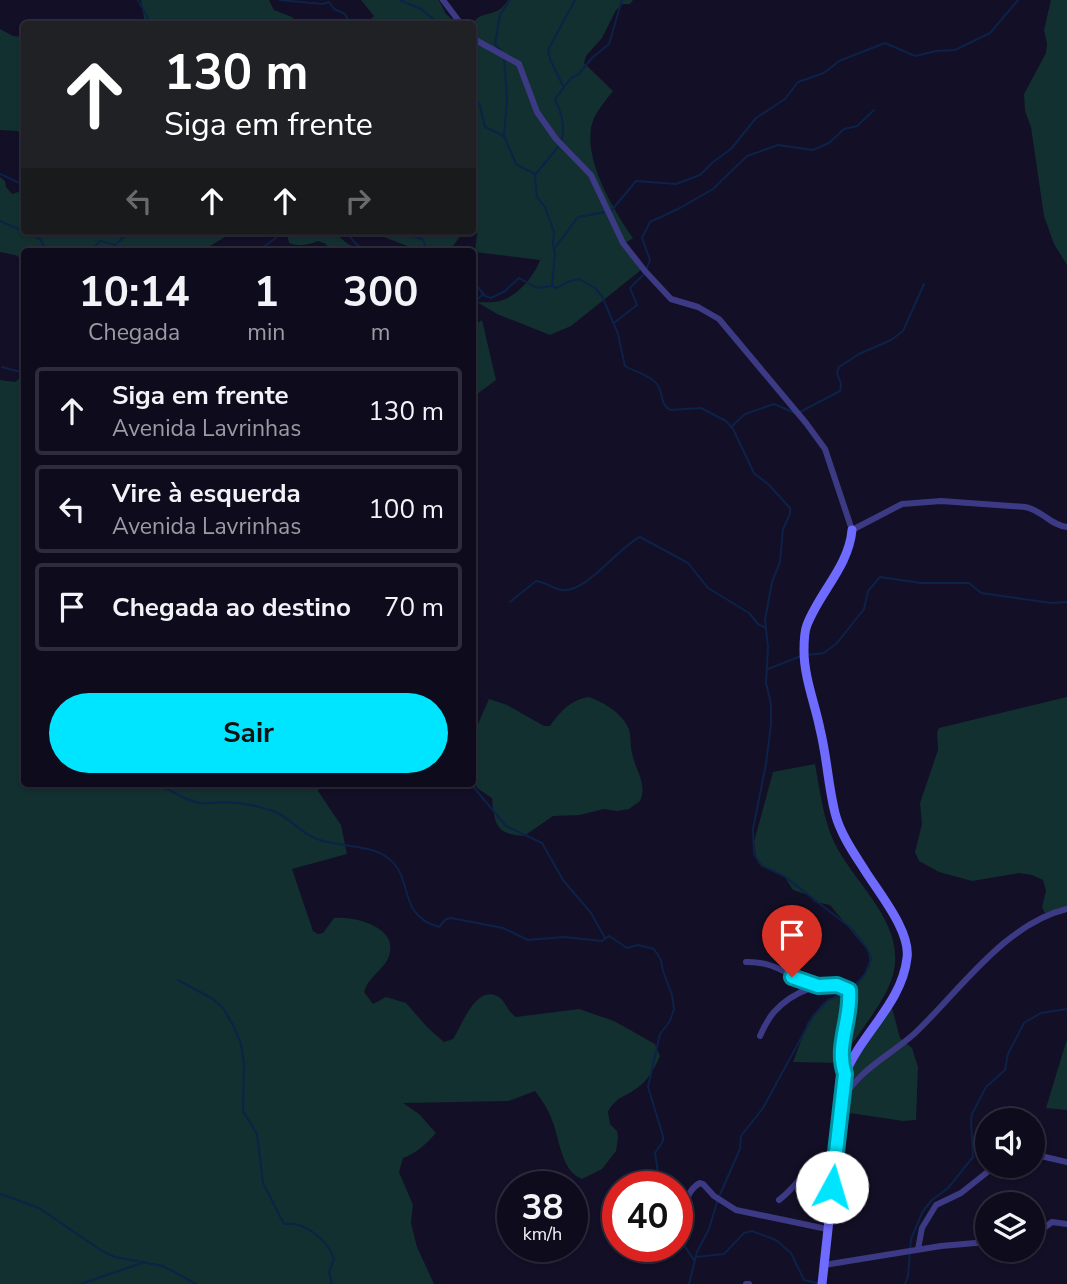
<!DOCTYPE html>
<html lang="pt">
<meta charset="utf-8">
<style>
body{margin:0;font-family:"Nunito Sans",sans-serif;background:#171425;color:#f1f3f6;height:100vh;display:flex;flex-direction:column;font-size:26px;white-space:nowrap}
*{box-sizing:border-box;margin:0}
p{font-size:23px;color:#9b9ba3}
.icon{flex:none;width:38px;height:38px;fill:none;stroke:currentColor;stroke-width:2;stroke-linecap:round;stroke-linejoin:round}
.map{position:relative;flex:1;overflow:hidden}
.drawer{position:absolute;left:21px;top:248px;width:455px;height:539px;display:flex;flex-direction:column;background:#0e0b1c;border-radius:7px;box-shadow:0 2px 5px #0004,0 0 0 2px #2e2b3b}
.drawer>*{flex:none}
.guide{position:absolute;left:21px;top:21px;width:455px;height:214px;border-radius:7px;box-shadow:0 2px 5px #0004,0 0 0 2px #2e2b3b;background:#202124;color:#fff;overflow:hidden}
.tools{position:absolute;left:975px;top:1108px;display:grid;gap:14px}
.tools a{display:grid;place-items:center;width:70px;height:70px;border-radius:50%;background:#0e0b1c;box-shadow:0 2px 5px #0004,0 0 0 2px #2e2b3b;font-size:35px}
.speed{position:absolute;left:497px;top:1171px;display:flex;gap:14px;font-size:35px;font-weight:700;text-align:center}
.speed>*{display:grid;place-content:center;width:91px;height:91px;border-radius:50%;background:#0e0b1c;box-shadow:0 2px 5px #0004,0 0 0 2px #2e2b3b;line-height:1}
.speed small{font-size:18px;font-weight:400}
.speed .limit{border:10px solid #d22;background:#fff;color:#111}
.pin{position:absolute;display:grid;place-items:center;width:60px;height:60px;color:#fff;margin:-72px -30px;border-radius:50% 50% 50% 0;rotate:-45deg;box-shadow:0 0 7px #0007}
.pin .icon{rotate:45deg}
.me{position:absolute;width:77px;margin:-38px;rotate:6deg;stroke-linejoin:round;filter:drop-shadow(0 0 5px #0008)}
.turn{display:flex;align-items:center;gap:24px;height:147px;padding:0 28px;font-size:32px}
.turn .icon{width:91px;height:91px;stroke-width:2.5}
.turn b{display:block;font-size:49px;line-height:60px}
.lanes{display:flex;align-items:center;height:66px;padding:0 28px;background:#0003;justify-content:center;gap:35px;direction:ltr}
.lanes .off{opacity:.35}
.eta{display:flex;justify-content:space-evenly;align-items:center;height:119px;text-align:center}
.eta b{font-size:42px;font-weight:700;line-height:49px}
.primary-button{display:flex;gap:14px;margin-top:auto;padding:14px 28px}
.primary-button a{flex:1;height:80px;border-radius:42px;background:#00e5ff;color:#111;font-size:28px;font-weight:700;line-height:80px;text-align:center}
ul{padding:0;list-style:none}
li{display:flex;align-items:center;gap:21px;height:88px;margin:0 14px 10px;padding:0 14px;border:4px solid #2e2b3b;border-radius:7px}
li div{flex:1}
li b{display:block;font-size:26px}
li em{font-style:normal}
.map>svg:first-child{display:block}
</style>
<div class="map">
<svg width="1067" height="1284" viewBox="0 0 1067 1284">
<rect width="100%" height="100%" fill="#130f26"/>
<path fill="#12302f" d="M141,0H269L274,10L292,17L299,24H145Z
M361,0H439L446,14L457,24H366L374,16Z
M508,0H633L630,4H623L616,10L602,38L586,56L584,63L613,91C606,100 599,108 594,118C579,153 613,210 633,238L624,244L641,270L571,326L550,335L497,314L477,302C484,302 493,303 500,301C517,297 535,275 540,260L475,252L477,233L464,231L453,246L410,247L371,232L472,231V24C482,9 497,19 508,0Z
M1051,0H1067V265L1054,244L1044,216L1031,127L1025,111L1024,94L1046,53L1047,44L1044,30Z
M0,29L13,36L24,37V135L17,131L0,130Z
M0,177L5,181L6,187L12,194L24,190V231H235L200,252H24V260L15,255L0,252Z
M286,231H332L348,244L368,252H330L326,244L318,241C308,245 300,247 289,243Z
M482,320L496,380L473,397V326Z
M24,375V456L22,457L20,469L24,487V784H321L318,791L341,825L347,854L292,869L313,931L318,934L323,933L334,918C355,916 399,927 389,956C384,970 369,976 364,992L373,1004L386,997L406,1003L427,1027L444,1042L453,1039C462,1026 475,985 497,996C506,1000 507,1012 516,1017L579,1009L614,1021L655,1044L660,1056C656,1065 650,1077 642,1084C630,1096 616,1095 608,1112L610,1124L617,1131L618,1137L616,1151L602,1169L582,1179C561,1171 560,1140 552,1120C548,1109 542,1100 535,1091L509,1101L403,1103L419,1114L436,1133C426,1144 417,1153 403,1158L399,1172L413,1205L411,1223L417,1247L434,1284H0V380L15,382Z
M589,697C603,703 616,709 625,722C633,733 629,741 632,753C635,770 648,784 640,801L629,809L617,811L604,809L579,815L553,816L524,836C496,835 494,823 492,798L477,788L472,775L474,733L489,699L507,705L544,726H550C561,711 570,700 589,697Z
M1067,697V912L1051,916L1045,913L1042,907L1046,891L1043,880L1032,875L1019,873L972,881L939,872L919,861L915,852L922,824L920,803L938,750L937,733L939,728Z
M815,764C820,790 823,818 834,842C855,886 911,926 891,981C880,1010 855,1035 841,1063L793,1062L808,1022L823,1003L852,986L864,976L870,965L868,951L830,905L815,902L808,895L793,890L784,876L759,864L756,856L754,842L773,772Z
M891,1004L900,1038L912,1048L918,1067L916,1120L903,1121L843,1112L849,1068Z
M1067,1039V1110L1046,1108Z"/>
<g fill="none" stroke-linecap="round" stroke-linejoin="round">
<path stroke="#0c2248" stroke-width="2" d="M138,0L151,24
M280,0L323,4L329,2L334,9L345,14L350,24
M400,0L421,9L439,24
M502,52L495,44L500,15L510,0
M472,84V90
M563,86L550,59L548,50L575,0
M472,94L480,106L485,127L504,136L516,164L535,174
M504,136L507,99L504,57
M561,142C566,126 561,112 555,99L571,78L578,75L592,58L609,44L622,0
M0,174L24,185
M535,175L558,147
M535,176L537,197L545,207L554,232L553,245L555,253L552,286
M0,221L39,238L48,252
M345,231L357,245L370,252
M402,231L423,240L426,248L434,252
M554,249L578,217L611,211L636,181L676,184L700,175L713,162L731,149L756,118L785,99L798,82L824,73L839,61L885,43L915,56L936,51L955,50L990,33L1018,0
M90,252L100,241L115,245L126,235L149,231
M257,252L281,234L298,231
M646,270L650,260L642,238L650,222L680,208L713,189L747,156L778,145L813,150L829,143L844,129L857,126L874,110
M472,280L485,296L491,298L505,291L519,278L537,288L552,286L557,288L567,282L579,279L595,288L602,296L618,334L625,366C634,372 649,374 657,384C664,393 659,403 670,410L701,408L726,421L733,429L754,473L769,485L790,508V514L783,529L780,562L772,582L765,620L768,647L766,683L771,704V724L766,764L753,829L754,854L762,866L784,876L851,928L867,948L871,959L865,974L852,989
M472,305L482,295
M614,323L637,305L630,288L643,275
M2,367L24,373
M800,412L840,391L841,384L837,373L839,367L859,354L891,340L903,331L924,284
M732,426L745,414L774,404L795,413
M510,602L536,581C546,582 553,589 562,590C587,593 617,548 640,537L688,563L708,588L749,613L758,624L764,627
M807,655L824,653L837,643L864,609L868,591L880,577L921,583H969L981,593L1051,603L1067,602
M768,669L801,656
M155,784C170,789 184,800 199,803C208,804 217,802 226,802C241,803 259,806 273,811C292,818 302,836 323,841C341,846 374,846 388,858C415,878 396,915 439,927L446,919L451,918L503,928L528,940L564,937L602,941L609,936L627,948L638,945L654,949L661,960L663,971L672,995L674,1009L670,1021L660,1034L648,1087L663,1136V1141L655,1153L659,1179L664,1186
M471,784L506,826L542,843L563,880L591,913L605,938
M178,980L213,999L223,1008L233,1025L241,1044L244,1064L243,1111L257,1134L263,1183L284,1224C303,1220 329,1241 334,1259L329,1272L332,1284
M0,1194L39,1208L102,1251L115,1257L163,1266L196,1284
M677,1235L694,1260
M696,1257L724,1254L744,1233L752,1231L776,1240L791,1253L804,1280L817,1283
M80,1284L145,1262
M689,1284L697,1252L709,1229L718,1199L740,1149L741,1136L763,1108L813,1016L828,1000L848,992
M905,1284L908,1276L911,1239L923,1211L932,1200L948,1188L973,1157L971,1120L972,1114L986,1087L1005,1070L1008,1054L1024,1023L1041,1013L1067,1009"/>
<path stroke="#3d3a85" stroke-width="6" d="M443,0L461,24
M472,38L519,64L537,112L556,139L591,175L623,243L645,271L671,299L698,307L719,319L806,423L825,449L852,530L902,504L941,501L1025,507C1042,510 1050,525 1067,527
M746,962C776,961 789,977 816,986
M760,1036C764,1027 768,1019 774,1012C790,994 827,975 849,990C852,1018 835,1046 845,1074
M843,1099C860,1069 889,1056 914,1034C959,992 1004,924 1067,909
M1032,1154L1067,1162
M779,1200C802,1183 801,1165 834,1166
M677,1217C688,1206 685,1191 700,1183L703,1184L714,1196L736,1210L827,1229
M1032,1237L1052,1222L1067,1224
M918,1249L922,1228L936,1205L961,1193L995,1166
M824,1265L941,1246L987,1242
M746,1284H749"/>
<path stroke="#6f6bff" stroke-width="9" d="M822,1284L845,1074C861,1034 902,1003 907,958C911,931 878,892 864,869C853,852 840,833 835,813C828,785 827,757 820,729C815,704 804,677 804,651C804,644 804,632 807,625C819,593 849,566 852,530"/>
</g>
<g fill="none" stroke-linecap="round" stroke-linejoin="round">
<g stroke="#0095a6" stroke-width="18">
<path id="route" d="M792,977L818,986L837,985L849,990C852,1018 835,1046 845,1074L832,1187"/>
</g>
<use href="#route" stroke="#00e5ff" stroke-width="12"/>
</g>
</svg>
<div class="tools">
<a><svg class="icon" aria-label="sound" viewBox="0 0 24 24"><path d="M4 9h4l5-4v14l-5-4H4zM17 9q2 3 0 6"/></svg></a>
<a><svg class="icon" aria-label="layers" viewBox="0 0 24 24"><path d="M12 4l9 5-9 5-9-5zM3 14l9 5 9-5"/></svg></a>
</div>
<div class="speed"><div>38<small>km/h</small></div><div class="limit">40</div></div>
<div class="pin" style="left:792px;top:977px;background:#d93025"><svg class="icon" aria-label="arrive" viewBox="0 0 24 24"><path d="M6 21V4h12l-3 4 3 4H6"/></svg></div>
<svg class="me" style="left:832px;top:1187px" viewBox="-20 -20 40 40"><circle r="19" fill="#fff"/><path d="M0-13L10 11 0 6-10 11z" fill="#00e5ff"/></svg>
<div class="guide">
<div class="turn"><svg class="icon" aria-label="ahead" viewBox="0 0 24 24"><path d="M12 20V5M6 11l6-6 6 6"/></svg><div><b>130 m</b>Siga em frente</div></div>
<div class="lanes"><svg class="icon off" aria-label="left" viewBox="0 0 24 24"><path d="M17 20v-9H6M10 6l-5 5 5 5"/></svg><svg class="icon" aria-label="ahead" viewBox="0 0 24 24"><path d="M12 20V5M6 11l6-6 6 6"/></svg><svg class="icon" aria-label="ahead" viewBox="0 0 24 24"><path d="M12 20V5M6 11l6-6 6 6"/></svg><svg class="icon off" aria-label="right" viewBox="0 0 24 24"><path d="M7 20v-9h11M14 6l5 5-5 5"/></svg></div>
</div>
<section class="drawer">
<div class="eta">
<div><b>10:14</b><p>Chegada</p></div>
<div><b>1</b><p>min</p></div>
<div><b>300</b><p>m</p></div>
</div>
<ul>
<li><svg class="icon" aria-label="ahead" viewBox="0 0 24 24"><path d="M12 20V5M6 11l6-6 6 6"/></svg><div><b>Siga em frente</b><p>Avenida Lavrinhas</p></div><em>130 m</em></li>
<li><svg class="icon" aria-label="left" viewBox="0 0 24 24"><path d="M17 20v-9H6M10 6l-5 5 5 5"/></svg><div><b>Vire à esquerda</b><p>Avenida Lavrinhas</p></div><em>100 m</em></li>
<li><svg class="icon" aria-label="arrive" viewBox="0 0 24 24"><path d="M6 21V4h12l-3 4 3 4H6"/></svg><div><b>Chegada ao destino</b></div><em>70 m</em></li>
</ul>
<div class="primary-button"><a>Sair</a></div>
</section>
</div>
